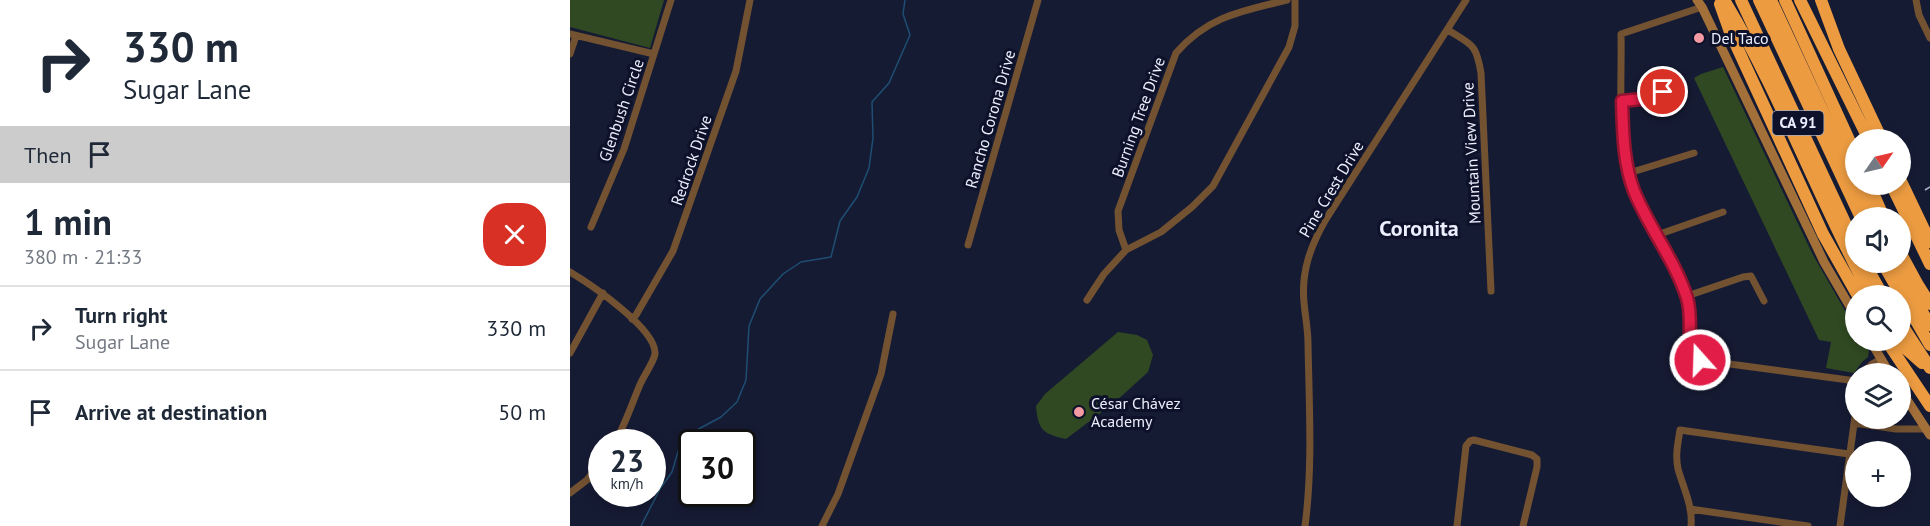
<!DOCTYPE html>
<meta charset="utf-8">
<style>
body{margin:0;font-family:"PT Sans",sans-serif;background:#f6f6f7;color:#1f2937;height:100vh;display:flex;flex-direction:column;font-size:22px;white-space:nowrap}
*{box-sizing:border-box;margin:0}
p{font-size:20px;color:#747a83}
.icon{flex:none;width:33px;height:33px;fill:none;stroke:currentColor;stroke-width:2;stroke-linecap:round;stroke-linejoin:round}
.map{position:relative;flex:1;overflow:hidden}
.panel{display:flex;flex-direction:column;background:#fff;width:570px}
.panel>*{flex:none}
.hud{background:#fff;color:#1f2937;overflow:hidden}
.needle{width:39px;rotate:56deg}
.fabs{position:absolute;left:1275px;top:129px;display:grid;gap:12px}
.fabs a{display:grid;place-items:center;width:66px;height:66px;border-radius:50%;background:#fff;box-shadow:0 3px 9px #0003;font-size:30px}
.speed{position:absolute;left:18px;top:429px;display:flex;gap:12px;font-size:30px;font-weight:700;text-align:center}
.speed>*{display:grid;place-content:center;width:78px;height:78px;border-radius:50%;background:#fff;box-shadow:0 3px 9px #0003;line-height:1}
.speed small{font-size:15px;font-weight:400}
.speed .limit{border:3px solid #111;border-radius:9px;background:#fff;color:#111}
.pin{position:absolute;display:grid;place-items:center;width:51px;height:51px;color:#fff;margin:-26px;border:3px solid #fff;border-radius:50%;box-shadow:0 2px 6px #0007}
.me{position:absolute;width:66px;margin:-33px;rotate:340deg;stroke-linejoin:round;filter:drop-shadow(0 0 4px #0008)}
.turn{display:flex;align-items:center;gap:21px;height:126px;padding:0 24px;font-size:27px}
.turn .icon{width:78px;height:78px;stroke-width:2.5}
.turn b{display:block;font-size:42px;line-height:51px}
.then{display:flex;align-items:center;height:57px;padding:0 24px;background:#0003;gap:12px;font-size:22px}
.round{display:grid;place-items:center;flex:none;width:63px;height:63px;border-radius:24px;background:#f6f6f7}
.headline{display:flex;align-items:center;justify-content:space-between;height:102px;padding:0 24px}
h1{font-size:36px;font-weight:800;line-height:45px}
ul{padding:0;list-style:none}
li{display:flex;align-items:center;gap:18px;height:84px;padding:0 24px;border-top:2px solid #e0e1e3}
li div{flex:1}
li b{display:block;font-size:22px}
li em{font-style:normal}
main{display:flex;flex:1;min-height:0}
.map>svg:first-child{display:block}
</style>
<main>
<section class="panel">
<div class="hud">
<div class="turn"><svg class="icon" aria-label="right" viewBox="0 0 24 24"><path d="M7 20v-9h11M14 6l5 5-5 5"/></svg><div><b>330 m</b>Sugar Lane</div></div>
<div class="then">Then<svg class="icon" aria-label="arrive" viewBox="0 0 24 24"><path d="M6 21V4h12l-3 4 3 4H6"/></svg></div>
</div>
<div class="headline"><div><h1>1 min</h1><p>380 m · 21:33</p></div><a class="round" style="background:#d93025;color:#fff"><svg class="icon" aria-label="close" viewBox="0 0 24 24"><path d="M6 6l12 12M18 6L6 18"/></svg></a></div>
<ul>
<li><svg class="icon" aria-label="right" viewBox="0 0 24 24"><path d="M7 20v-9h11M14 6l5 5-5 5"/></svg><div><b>Turn right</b><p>Sugar Lane</p></div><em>330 m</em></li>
<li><svg class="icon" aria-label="arrive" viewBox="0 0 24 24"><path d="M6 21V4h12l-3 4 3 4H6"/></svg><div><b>Arrive at destination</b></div><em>50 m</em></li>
</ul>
</section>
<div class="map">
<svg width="1360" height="526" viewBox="0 0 1360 526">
<rect width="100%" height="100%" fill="#161b34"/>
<path fill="#304922" d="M0,0H94L80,48L0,27Z
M1153,67L1243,255L1285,328L1286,340L1293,341L1299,351L1298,357L1292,362L1284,373L1256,368L1261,342L1249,340L1124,78L1131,74Z
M548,332L567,335L577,340L583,355L578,372L545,402L496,439C473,434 468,430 466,406L475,394Z"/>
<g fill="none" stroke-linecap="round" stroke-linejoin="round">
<path stroke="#1f4e73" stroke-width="1.5" d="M71,526L90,489L102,472L110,445L123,432L151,417L167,402L176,380L179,326L190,299L213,274L231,262L261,257L270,221L287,197L299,168L303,138L302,102L319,83L340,35L333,14L335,0"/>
<path stroke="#735232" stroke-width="7" d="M1346,0L1349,15L1360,38
M1132,7L1051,34C1052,78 1047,134 1059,176C1072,222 1109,258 1119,305C1122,320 1121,336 1121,351L1122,357L1130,360L1286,381
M878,30C902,45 906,43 911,73L921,291
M0,34L84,54
M0,54L6,36
M1052,101L1072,98L1093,92
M1059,173L1124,153
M21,227L54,149L101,0
M1087,235L1153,212
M398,245L468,0
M556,250L549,230L548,211L606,53C638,16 672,11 717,0
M0,272C20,284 87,329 85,354C84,362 72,378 69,387C61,406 55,425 45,442
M1117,296L1173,277L1181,276L1194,301
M517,300L534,274L556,250L591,232L622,207L643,186L719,47L725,26V0
M62,319L66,315L103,251L166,71L180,0
M0,353L33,293
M1292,374L1302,364L1311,359
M1284,423L1326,429H1356
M0,493L17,480L32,461
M1120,509L1238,526
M252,526L268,494L311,374L323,314
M735,526C743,466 739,403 738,343C738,329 735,315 734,302C731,271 741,245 756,219L896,0
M887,526L896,446L900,441L904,440L962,455L967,459V467L953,526
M1121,526C1123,506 1113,487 1108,469C1105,455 1108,443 1110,430L1279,454
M1270,526L1286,409"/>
<path stroke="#a4703a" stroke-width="9" d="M1127,0L1132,7L1254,262L1286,317
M1300,340L1320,374
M1330,389L1360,435"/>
<path stroke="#ec9b41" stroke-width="12" d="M1154,0C1211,94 1248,199 1301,296
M1171,0L1286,246
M1189,0L1291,218
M1201,0L1286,183
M1215,0L1286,155
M1230,0L1299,140
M1251,0L1269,49L1312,140
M1150,4L1160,32L1253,234L1288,296
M1330,179L1360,242
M1286,184L1302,218
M1299,184L1314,218
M1321,184L1360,264
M1330,252L1348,285L1360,304
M1294,262L1313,296
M1312,262L1360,345
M1323,262L1360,325
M1330,322L1360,368
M1316,340L1360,406
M1330,340L1335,348L1352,363"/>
<path stroke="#afb3c4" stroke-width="1.5" stroke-dasharray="9 4.5" stroke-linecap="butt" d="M1355,190L1360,187"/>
</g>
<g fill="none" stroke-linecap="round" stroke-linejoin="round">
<g stroke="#92132f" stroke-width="15">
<path id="route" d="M1093,92L1072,99L1052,101C1053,131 1053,162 1064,191C1079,228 1105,260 1117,298C1123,317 1117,339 1122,357L1130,360"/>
</g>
<use href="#route" stroke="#e11d48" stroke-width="10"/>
</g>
<g fill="#f49aa2" stroke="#0d112a" stroke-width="2">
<circle cx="1129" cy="38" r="6"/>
<circle cx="509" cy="412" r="6"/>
</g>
<g text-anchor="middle" stroke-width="6" stroke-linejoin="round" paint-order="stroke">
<rect fill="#0d112a" stroke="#a8acbe" stroke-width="1.5" x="1202.5" y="111" width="51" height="24" rx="4.5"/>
<g font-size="15" font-weight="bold" fill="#ebeffd">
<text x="1228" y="128">CA 91</text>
</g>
<g font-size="16" fill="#ebeffd" stroke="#0d112a" text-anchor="start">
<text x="1141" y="44">Del Taco</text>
<text x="521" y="409">César Chávez<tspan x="521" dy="18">Academy</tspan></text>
</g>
<g font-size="16" fill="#ebeffd" stroke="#0d112a">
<text transform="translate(51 110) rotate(-71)" y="6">Glenbush Circle</text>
<text transform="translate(568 117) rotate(-70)" y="6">Burning Tree Drive</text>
<text transform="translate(420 119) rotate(-74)" y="6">Rancho Corona Drive</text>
<text transform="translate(901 153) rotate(-93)" y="6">Mountain View Drive</text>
<text transform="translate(121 160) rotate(-71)" y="6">Redrock Drive</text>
<text transform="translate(761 189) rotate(-59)" y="6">Pine Crest Drive</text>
</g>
<g font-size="22" font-weight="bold" fill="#ebeffd" stroke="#0d112a">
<text x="849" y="236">Coronita</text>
</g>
</g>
</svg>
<div class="fabs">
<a><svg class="needle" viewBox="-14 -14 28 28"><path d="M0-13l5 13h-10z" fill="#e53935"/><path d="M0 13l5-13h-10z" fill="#747a83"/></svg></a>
<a><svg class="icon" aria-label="sound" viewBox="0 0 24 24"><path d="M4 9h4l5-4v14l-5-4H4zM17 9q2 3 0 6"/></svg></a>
<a><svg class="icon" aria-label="search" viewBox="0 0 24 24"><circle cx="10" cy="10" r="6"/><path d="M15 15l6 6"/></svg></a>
<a><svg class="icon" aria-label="layers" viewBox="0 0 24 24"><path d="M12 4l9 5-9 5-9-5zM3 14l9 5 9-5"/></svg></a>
<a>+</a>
</div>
<div class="speed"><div>23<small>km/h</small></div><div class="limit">30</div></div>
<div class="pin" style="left:1093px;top:92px;background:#d93025"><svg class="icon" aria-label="arrive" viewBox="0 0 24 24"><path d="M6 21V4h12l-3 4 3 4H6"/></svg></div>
<svg class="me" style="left:1130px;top:360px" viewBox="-20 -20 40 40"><circle r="17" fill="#e11d48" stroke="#fff" stroke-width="3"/><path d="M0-11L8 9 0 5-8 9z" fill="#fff"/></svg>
</div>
</main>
